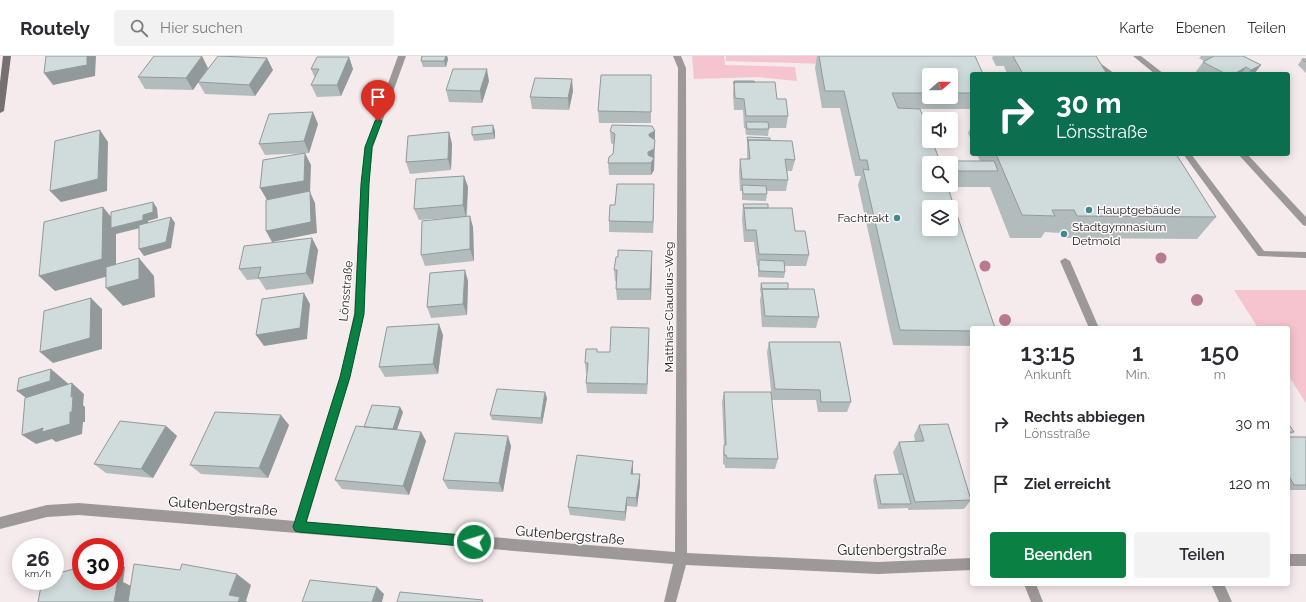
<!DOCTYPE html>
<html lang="de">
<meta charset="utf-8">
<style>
body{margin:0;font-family:Raleway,sans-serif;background:#f2f2f3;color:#2b2b33;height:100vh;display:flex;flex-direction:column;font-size:15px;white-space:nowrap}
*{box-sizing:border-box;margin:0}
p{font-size:13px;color:#7c7c81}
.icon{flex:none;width:22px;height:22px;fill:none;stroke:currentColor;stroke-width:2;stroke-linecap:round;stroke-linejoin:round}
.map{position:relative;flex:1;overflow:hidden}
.sheet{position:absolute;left:970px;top:270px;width:320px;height:260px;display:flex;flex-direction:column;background:#fff;border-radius:4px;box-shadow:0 2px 10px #0003}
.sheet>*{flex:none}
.hud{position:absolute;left:970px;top:16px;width:320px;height:84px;border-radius:4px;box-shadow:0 2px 10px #0003;background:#0b6e4f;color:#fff;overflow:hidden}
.needle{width:26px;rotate:69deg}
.fabs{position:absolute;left:922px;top:12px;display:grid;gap:8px}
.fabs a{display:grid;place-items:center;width:36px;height:36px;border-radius:4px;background:#fff;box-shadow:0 2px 10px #0003;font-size:20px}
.speed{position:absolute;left:12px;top:482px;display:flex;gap:8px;font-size:20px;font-weight:700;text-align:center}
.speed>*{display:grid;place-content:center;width:52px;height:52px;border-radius:50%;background:#fff;box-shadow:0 2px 10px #0003;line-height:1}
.speed small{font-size:10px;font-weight:400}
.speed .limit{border:6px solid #d22;background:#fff;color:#111}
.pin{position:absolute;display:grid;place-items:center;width:34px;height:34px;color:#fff;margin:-41px -17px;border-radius:50% 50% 50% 0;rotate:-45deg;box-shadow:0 0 4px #0007}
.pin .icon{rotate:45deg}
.me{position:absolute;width:44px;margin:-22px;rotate:275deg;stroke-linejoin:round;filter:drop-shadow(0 0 3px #0008)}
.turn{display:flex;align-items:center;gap:14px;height:84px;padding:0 20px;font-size:18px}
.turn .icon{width:52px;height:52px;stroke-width:2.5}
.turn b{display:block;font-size:28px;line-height:34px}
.eta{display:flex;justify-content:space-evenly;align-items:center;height:68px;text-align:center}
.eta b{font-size:24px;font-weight:600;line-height:28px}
.button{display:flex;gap:8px;margin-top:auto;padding:8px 20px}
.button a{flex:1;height:46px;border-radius:4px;background:#0b8043;color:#fff;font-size:16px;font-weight:600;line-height:46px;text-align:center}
.button a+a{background:#f2f2f3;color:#2b2b33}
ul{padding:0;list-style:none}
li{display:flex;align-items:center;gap:12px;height:60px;padding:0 20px}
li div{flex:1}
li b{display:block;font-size:15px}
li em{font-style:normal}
header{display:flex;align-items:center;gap:24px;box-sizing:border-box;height:56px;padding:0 20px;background:#fff;border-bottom:1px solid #e1e1e2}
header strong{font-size:19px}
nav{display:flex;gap:22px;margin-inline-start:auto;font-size:14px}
.search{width:280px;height:36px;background:#f2f2f3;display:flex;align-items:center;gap:10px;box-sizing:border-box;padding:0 14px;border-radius:4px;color:#7c7c81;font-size:15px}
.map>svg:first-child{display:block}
</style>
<header>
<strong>Routely</strong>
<div class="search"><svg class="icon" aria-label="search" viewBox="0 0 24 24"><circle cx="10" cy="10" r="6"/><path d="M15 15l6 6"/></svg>Hier suchen</div>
<nav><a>Karte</a><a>Ebenen</a><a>Teilen</a></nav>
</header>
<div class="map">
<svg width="1306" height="546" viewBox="0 0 1306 546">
<rect width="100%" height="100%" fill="#f5eaec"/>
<path fill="#f5c4ce" d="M692,0H724L725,9L795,11L797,25L758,21L694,23Z
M726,0H954L959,12L726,5Z
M1234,234H1306V347L1288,319V272H1258Z"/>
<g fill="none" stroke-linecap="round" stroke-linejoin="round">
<path fill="#9d9999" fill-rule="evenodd" d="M1090,4H1096L1115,18H1106L1090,8Z
M1183,98H1191L1264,195L1306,196V202L1258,200Z
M1065,202L1070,205L1099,272H1089L1060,205Z
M1024,528H1036L1043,546H1031Z
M1211,528H1224L1232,546H1219Z"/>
<path fill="#9d9999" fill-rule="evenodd" d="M398,0H406L373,91L369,128L364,258L350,321L307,466L675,496L678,12L673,0H681L686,12L687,497L878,506L972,502V514L878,518L686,509L676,546H664L673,508L79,459L47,461L0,473V461L47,449L79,447L295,465L340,321L354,258L361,128L365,91Z
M1133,0H1141L1164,18H1155Z
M1238,98H1247L1306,161V170L1303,169Z
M1288,498H1306V510H1288Z"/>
<path fill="#777071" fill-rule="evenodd" d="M3,0H11L4,55L0,57V26Z"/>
</g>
<g fill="#b77a8f">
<circle cx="1161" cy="202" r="5.5"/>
<circle cx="985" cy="210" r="5.5"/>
<circle cx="1197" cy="244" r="6"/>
<circle cx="1005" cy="264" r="6"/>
</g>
<path fill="#b3bcbd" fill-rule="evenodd" d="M422,0H447L448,3L446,11H423L421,5Z
M817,0H975L972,18V53H920L940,105H980L977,98H1176L1216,161L1197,183L1062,182L1060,177L1045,176L1041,182H1010L990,131H948L972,272V290L893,289L858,129L861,120H855L840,52H822L815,12ZM929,19H951V41H929ZM951,107V129H929Z
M993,0H1096L1107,18H1007L1004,10H996L992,2Z
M1201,0H1243L1261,9L1254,18H1196L1195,17L1203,6L1204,5L1199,2Z
M349,1L353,13L341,40L317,41L311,29L315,22L311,13Z
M1302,3H1306V17L1298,9Z
M208,12L193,34L145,33L138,21Z
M273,14L255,40L205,38L198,26Z
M651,19V67H599L598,55Z
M489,25L482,47L449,46L446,34Z
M734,25L755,26L777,43L788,60L786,72H769L768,80L746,79L745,72H744L743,54H734L733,38Z
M573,35L569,54L532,53L530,41Z
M318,68L309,97L265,99L259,88Z
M972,69V86L968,77Z
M495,75V83L474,85L472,79Z
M610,75H655L654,114L651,119H609L608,107L613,98L614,89L611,87Z
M449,76L452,88L451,114L410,118L406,106Z
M747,81L770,84L795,104L792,115H787L788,124L786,135H767V138L766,145L742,144V135H740L739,115L740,103H747Z
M464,120L468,131L467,160L473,171L474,205L425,210L421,199L449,162L419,164L414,153Z
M654,128L653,177L609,176V165L615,149Z
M743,148L768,152L795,175L809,199L806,210H785V216L784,222L758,221V210H757L754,186H744L742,163Z
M312,182L318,194L313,228L266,234L259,223L247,224L239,213Z
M652,195L651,244H617L616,233V225H615L614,214L618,201Z
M468,225L467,259L431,262L427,251Z
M761,227L788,233L819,261L816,272L762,271L760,244L761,239L760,233Z
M649,272L647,338L587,337L586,327L587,317H586L585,307L597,293V296H610Z
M443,279L438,318L385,321L379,311Z
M769,286L851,346L847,356H818L816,344H772L767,296Z
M724,336L778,403L775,413L725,412V409L723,408V399L724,390L722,346Z
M547,342L542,368L492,364L490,359Z
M403,356L397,374L421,376L426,385L409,439L342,433L335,424L364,371Z
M289,369L268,422L201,418L190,409Z
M919,369L971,444L964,453L908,454V452L878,453L873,424L875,419L899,418L893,396L899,386H915L914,379Z
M166,370L177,380L153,422L106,417L94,408Z
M1288,370L1294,376L1288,379L1289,381H1306V434H1288Z
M511,390L503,436L448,433L443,424Z
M633,405V418H640V428L637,451L627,450L625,465L570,459L568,451Z"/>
<path fill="#92999a" d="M87,0H96L95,20L53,29L44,17Z
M202,0L208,12L193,34L186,22Z
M446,0H447L448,3L446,11L444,5Z
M349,1L353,13L341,40L337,29Z
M267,2L273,14L255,40L249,29Z
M1261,9L1254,18H1248L1251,14Z
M1246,11L1241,18H1234Z
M487,13L489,25L482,47L480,35Z
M572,23L573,35L569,54L568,42Z
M313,56L318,68L309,97L304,85Z
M493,69L495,75V83L493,77Z
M100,74L108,86L107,135L61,146L50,135Z
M655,75L654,114L651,119V107H648L649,78Z
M449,76L452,88L451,114L448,103Z
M305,97L311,109L310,136L315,147L317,177L272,186L266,175L267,144L260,132Z
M464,120L468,131L466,161L463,149Z
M654,128V140L653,177V166Z
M153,146L157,152L158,162L148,165V170L116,178V218L55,235L39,220L103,151L116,167L143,159Z
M470,160L473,171L474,205L470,193Z
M171,161L175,167L171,192L144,200L139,193Z
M312,182L318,194L313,228L306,217Z
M652,195V206L651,244L650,233Z
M139,202L154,220L155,241L123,250L106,232Z
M465,214L468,225L467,259L463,248Z
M304,237L310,248L307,283L264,290L256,279Z
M91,242L102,253V293L53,307L40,296Z
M439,268L443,279L438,318L433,308Z
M649,272V283L647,338V328Z
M51,313L71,330L39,352L17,335Z
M72,327L84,338L83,349L85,351V366H83L82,378L56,386L52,383L36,388L22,379L43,372L71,341Z
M545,336L547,342L542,368L541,362Z
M400,351L403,356L394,382L391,377Z
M281,359L289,369L268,422L259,412Z
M166,370L177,380L153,422L141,413Z
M421,376L426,385L409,439L403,430Z
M508,380L511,390L503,436L499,427Z
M633,405V414L632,427L631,418Z
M640,418V428L637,451L636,442Z
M627,441V450L625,465V456Z
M115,505L125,511L123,526L131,530L129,546H114Z
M237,518L251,529L246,545L248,546H238L229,539Z
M377,531L384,538L382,546H372Z"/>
<path fill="#d0dbdc" stroke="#92999a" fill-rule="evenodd" d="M46,0H87V9L44,17Z
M154,0H202L186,22L138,21Z
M218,0L267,2L249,29L198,26Z
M422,0H446L444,5H421Z
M819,0H975L983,18H972V37H951V19H929V37H892L898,52L920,53L929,76V85H932L940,105H994L998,115H951V107H929V129H947L995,272H972V275L900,274L863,113L869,114L867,104H860L844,35H825ZM929,151H951V173H929Z
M1013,0H1096L1107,18H1023Z
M1214,0H1243L1261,9L1251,14L1246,11L1234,18H1226L1203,6Z
M317,1H349L337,29H311L319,13H311Z
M1302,3H1306V6Z
M453,13H487L480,35L446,34Z
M601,19H651V56L598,55Z
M535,22L572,23L568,42L530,41Z
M734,25H754L755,26H734V28Z
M734,26H775L777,43H786L788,60H746L744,43L735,42Z
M313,56L304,85L259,88L269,58Z
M746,66H768L769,73H747Z
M493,69V77L472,79V71Z
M612,69L652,70L655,75L649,78V80L655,84L654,93L648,96V99L654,102L651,107H608L609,101L613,98L615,78L610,75Z
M100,74L98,123L50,135L55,85Z
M449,76L448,103L406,106L408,80Z
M747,81L770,82V84H748V86Z
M748,84L792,85L795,104L785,103L788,124L742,123L740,103H750Z
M305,97L304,125L260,132L263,104Z
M996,98H1176L1216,161L1077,160L1074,154H1052L1055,160L1022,159Z
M464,120L463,149L414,153L416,123Z
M617,128H654L653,166L609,165L610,149H615Z
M742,129L766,130L767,138H743Z
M310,135L311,166L266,175V144Z
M153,146V156L143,159V164L111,172V156Z
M743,148H768V152H744Z
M103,151L102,203L39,220L44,166Z
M744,152H792L795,175H805L809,199L759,198L756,174H746Z
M470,160V193L421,199L422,165Z
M171,161L166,186L139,193V169Z
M312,182L306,217L258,222L261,211L239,213L244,190Z
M618,194L652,195L650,233H616L617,214H614L616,201H618Z
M139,202V223L106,232V211Z
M759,204L784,205L785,216L759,215Z
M465,214L463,248L427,251L430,217Z
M761,227H788V233H762Z
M762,233H814L819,261L765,260Z
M304,237L300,272L256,279L262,243Z
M91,242L90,282L40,296L44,255Z
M439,268L433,308L379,311L387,271Z
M611,271L649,272L647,328L586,327L588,307H585L586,293H597V296H610Z
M769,286H840L851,346H821L820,334L775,333Z
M51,313L50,325L17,335L19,322Z
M72,327L71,341L73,340L72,356H70V368L42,376L43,372L22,379L25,342Z
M497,333L545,336L541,362L490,359Z
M724,336H771L778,403L727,402L726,399H724V389H726Z
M372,349L400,351L393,373L364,371Z
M215,356L281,359L259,412L190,409Z
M120,365L166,370L141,413L94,408Z
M948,368L971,444L915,446L899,386L924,385L919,369Z
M356,370L421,376L403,430L335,424Z
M1288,370H1290L1294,376H1288Z
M455,377L508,380L499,427L443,424Z
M1288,379L1289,381H1306V429H1294L1288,418Z
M577,399L633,405L631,418H640L636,442L627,441L625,456L568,451Z
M903,418L911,448H881L875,419Z
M134,508L180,514L182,508L237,518L229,539L240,541L238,546H128Z
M81,511V525H115V523H118L114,546H38L42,525H55V518Z
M310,524L377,531L372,546H302Z
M400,536L483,544L482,546H397Z"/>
<path fill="#0b8043" stroke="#07532c" d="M378,63L382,65L372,91L369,128L364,258L350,321L306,466L474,480L478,482L479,486L478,490L474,491L299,476L295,475L293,471L340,321L355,258L361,128L365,91L375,65Z"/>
<g fill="#418891" stroke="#fef9fa" stroke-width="1.5">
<circle cx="1089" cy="154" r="4"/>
<circle cx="897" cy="162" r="4"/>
<circle cx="1064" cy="178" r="4"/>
</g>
<g text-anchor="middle" stroke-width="3" stroke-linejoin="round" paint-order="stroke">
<g font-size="12" fill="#201d1d" stroke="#fef9fa" text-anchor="start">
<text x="1097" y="158">Hauptgebäude</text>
<text x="889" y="166" text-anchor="end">Fachtrakt</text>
<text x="1072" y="175">Stadtgymnasium<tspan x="1072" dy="14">Detmold</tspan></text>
</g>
<g font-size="12" fill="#201d1d" stroke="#fef9fa">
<text transform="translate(346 235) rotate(-85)" y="4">Lönsstraße</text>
<text transform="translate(669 251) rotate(-90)" y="4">Matthias-Claudius-Weg</text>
</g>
<g font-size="14" fill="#201d1d" stroke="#fef9fa">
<text transform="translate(223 450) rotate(5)" y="5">Gutenbergstraße</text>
<text transform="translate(570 479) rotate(5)" y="5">Gutenbergstraße</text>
<text x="892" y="499">Gutenbergstraße</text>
</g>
</g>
</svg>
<div class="fabs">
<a><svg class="needle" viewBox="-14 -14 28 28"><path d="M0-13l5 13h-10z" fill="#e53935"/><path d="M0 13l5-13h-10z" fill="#7c7c81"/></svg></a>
<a><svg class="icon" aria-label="sound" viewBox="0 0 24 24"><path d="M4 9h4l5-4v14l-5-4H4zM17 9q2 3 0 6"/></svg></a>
<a><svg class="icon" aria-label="search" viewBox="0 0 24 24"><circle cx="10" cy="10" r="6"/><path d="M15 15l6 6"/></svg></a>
<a><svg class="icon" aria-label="layers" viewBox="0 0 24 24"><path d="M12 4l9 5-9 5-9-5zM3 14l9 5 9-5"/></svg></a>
</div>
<div class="speed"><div>26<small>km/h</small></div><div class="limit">30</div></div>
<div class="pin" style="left:378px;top:65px;background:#d93025"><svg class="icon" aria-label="arrive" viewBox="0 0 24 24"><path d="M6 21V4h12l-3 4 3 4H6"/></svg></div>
<svg class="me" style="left:474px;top:486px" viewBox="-20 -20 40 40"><circle r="17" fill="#0b8043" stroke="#fff" stroke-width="3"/><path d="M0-11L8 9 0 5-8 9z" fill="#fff"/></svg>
<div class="hud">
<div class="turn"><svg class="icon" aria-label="right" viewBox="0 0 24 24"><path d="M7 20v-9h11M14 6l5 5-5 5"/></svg><div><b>30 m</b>Lönsstraße</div></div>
</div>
<section class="sheet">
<div class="eta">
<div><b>13:15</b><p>Ankunft</p></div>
<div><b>1</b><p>Min.</p></div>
<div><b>150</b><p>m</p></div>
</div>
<ul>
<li><svg class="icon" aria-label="right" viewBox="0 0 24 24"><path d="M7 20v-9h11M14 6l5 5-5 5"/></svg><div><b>Rechts abbiegen</b><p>Lönsstraße</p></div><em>30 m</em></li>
<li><svg class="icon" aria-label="arrive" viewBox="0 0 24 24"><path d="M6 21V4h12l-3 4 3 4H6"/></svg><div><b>Ziel erreicht</b></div><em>120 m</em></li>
</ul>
<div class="button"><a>Beenden</a><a>Teilen</a></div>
</section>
</div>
